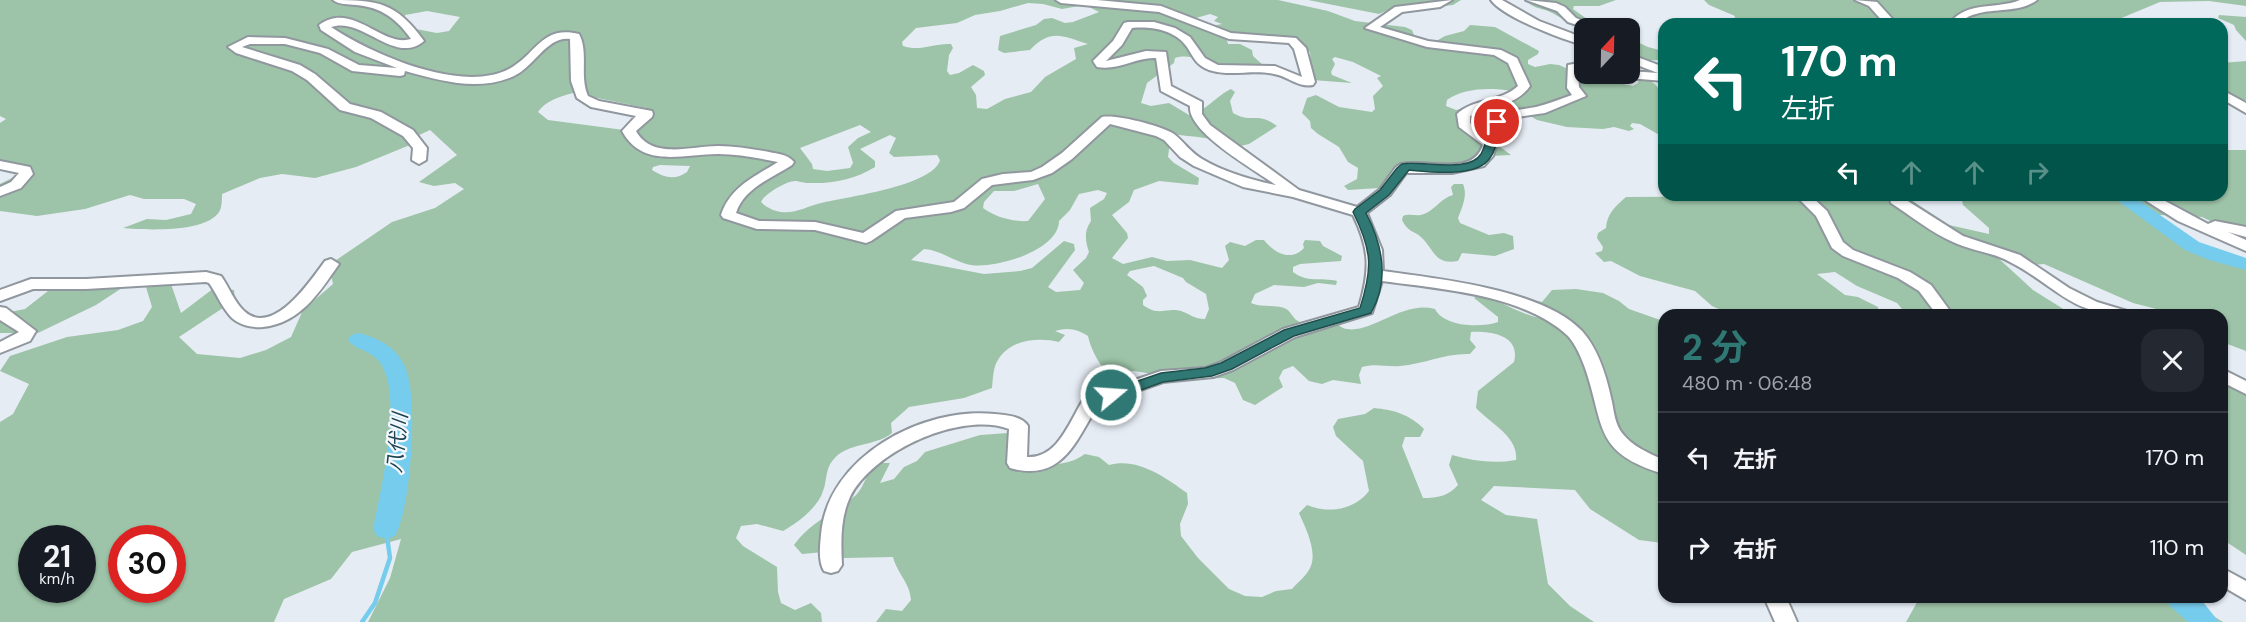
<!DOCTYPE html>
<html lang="ja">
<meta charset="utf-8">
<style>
body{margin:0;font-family:"DM Sans","Noto Sans JP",sans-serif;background:#242831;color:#f1f3f6;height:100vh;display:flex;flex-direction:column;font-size:22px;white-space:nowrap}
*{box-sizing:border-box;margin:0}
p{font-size:20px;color:#9ea1a6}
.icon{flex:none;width:33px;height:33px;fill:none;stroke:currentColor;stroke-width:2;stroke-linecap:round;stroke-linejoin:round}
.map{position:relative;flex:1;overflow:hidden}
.side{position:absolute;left:1658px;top:309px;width:570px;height:294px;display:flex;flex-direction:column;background:#171b24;border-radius:18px;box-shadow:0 2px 4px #0004}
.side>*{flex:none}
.guide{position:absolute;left:1658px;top:18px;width:570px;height:183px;border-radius:18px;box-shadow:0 2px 4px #0004;background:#00695c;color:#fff;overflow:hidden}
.needle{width:39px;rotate:22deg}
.fabs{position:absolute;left:1574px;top:18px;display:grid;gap:12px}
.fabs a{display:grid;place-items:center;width:66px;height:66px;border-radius:12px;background:#171b24;box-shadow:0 2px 4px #0004;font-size:30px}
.speed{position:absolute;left:18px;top:525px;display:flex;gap:12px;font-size:30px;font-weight:700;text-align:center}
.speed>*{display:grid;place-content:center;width:78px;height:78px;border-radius:50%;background:#171b24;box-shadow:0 2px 4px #0004;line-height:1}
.speed small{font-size:15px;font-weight:400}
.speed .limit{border:9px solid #d22;background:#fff;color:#111}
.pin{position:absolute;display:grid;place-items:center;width:51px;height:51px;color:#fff;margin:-26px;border:3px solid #fff;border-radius:50%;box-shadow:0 2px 6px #0007}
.me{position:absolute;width:66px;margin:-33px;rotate:72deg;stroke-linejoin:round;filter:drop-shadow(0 0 4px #0008)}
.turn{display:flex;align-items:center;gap:21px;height:126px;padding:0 24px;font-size:27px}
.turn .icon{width:78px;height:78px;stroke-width:2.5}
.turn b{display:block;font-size:42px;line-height:51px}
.lanes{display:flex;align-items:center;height:57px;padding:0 24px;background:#0003;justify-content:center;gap:30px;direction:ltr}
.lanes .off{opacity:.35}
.round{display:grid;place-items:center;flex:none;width:63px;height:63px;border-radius:18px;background:#242831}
.summary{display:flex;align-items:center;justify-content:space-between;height:102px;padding:0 24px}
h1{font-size:36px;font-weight:700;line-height:45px;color:#2f7874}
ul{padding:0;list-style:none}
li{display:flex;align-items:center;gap:18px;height:90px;padding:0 24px;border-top:2px solid #363941}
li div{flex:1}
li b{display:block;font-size:22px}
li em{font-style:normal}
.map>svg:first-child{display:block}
</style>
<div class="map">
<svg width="2246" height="622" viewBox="0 0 2246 622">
<rect width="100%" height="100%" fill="#e6ecf4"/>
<path fill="#9dc4a8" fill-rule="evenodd" d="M0,0H1278L1328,11L1355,21L1405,27L1412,30L1415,38L1431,44L1445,36L1464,31L1470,25L1495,27L1539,51L1538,54L1528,60V64L1535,67L1550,64L1559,65L1575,72L1603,75L1613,82L1633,86L1638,83L1639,79C1669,78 1663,115 1663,137L1640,124L1632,123L1630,126L1634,129L1629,131L1614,127L1603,129L1567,127L1537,120L1522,111L1488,110L1508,98L1523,94C1501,87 1466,86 1447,100L1446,106L1456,110L1472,106L1466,121L1511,155L1490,156L1447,166L1413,168L1379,188L1348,190L1344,186L1357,179L1358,168L1348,162L1339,147L1318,134L1311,128L1310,121L1302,113L1307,98L1316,95L1339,107L1372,112L1375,109L1373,96L1383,86L1377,78L1381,76L1353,62L1335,57L1332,59L1335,64L1331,72L1332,75L1352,83L1312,80L1310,52L1280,35L1257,38L1235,35L1212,26L1222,24L1214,21L1218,17L1210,14L1196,18V20L1211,33L1226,36L1228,44H1240L1252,50L1253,56L1264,66C1220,90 1206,48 1175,58L1174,63L1147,83L1141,103L1151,106L1169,103L1189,115C1204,113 1216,96 1231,89L1235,92L1230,101L1233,113C1252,124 1257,111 1277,126L1249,144L1236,147C1217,137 1193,137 1171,134L1168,157L1174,163L1199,178L1198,185L1159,181L1134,190L1129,202L1112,215L1127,233L1128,238L1112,258L1123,264L1152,257L1167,261L1190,260L1222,268L1229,260L1225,246L1230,242L1245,246L1256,240H1264C1274,253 1291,262 1304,248L1303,244L1305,240L1320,241L1323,246L1342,256L1341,261L1300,264L1293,267V272C1307,283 1321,277 1337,281L1336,285L1318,283L1304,287L1274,285L1255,294L1251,303C1262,308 1274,304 1284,308C1291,310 1292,318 1298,321C1306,327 1323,321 1332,319C1335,322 1339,326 1343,328C1369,337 1401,300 1435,309C1444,327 1481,328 1498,322V317L1474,298L1478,295C1500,299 1519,315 1542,318L1545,314L1526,299L1542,302L1552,290L1576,289L1603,293L1619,301L1629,309L1663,321V543L1639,540L1590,509L1575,490L1494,486L1481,500L1506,515L1537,519L1548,584L1570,606L1594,622H876L886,609L902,611L911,600C910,583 897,573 893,557L844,558L834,551L802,554L794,545C810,522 835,513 856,495C864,487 867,472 875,463H890L880,483L894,479L904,467L917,461L925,452L980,435L1008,433L1012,442L1009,452C1035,464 1060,471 1085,454L1099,457L1109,465C1137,457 1165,477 1187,493L1188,504L1180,524L1181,536L1198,558L1229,589L1245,596L1262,597L1276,591L1292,589C1297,583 1305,577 1309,570C1319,554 1306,529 1299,513L1307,505C1329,514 1354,510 1369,491L1363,461L1336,436L1333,427L1338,419L1365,414L1374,408C1394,410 1409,414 1424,429L1420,437H1405L1402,446L1423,498C1438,498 1448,496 1458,485L1449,465L1452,455C1473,461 1494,464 1516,460C1519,437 1490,423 1476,408L1478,391L1514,362C1521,335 1490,331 1471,332L1470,340L1476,347L1470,354C1446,353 1424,364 1400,366C1386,367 1375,363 1362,367L1359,375L1361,384L1333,380L1322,384L1309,381L1293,366L1283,370L1279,378L1283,387L1255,405L1243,400L1235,383L1224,378L1185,379L1134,371L1108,374C1099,364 1091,350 1088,336C1077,329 1068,327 1055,331L1065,335L1059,342C1039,337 1010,339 998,360C993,367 993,379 992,388L964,398L909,407L891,423L892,433C875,447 847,442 833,460C825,469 827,481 823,491C818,508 797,523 783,531L757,524L741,526L736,538L743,546L777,567L778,592L781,603L795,610L811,603L821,613L822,622H368L390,578L401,539L352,552L331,579L284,599L274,622H0V422L13,414L29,384L0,371L10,356L67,337L118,330L143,321L152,307L146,287L171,284L181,313L214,288L234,290L235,300L179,337L197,354L240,358L266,350L291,337L303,310L333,284L329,265L392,222L435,208L464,189L455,183L434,186L419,182L457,155L430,130L415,137L410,145L356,167L315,178L282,174L260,178L222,194C222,199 222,208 219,212C206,233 144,230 123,228L147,219L166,220L191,214L196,204L184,199H144L130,195L85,209L37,216L0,211V184L24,172L26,166H0V123L6,119L0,116ZM1028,3L1043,4L1062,9L1085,5L1099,12L1073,22L1065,23L1052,18L1044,19L1036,25L1000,36L998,50L1004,53L1030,50C1051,28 1062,36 1088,44L1074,48L1076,59L1045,77L1031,92L1005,99L987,109L977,108L976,95L971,87L985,75L984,71L973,65L959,73L950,75L947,71L949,55L953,48L951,44C934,43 920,52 903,46L902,42L916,28L957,23L975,15L1000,11ZM427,11L460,17L449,31L437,33L405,27V15ZM573,93L646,108L636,125L624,130L548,120L538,112C545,101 561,96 573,93ZM860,125L871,132L858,138L848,147L853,163L850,168L827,171L813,169L812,164L800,148ZM890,135L896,138L889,153L894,157L937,155L940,160C933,186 846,197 821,203C808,206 795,214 781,212C773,211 766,207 761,202C764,194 787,181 795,181C798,181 804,183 808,183C832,184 856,179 875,167V161L860,149ZM660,165L690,166L687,172C675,181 663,177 652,170L653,167ZM1038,184L1045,199L1028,221C1013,222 995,217 983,208L984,202L994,191H1014ZM1098,190L1107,193L1104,199L1090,208L1091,221C1084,231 1085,240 1089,252L1086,258L1073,270L1084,283L1080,290L1056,292L1048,287L1075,250L1074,244L1064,241L1032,268L1020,271L984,274L911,260L924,249C941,250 954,262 971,265C996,269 1059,250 1059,221L1070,210L1079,194ZM1154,266L1183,278L1186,282L1206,294L1209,309L1205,319C1194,319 1190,314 1181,311C1166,307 1159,317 1143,305V300L1147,296L1143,287L1127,275L1130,271ZM32,538H82V590H32ZM122,538H172V590H122Z
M1308,0H1461L1453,5L1435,7H1394L1379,14Z
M1526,0H1616L1599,6H1574L1573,9L1587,19C1565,24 1565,19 1548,11C1540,8 1532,8 1526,0Z
M1704,0H2246V6L2209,1L2160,2L2107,24H1734L1726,20L1734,19L1735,16L1709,5Z
M2219,15L2246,17V41L2236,30L2234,25L2218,18Z
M1629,38L1648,47L1663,51V60L1629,61Z
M2246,61V100L2237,101L2225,93L2227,90L2222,85V63Z
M2222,150H2246V238L2202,217L2160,215L2162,224L2178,235L2246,261V351L2222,342V315H2180L2133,303L2044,264L2033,265L2001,248L1962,235L1996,256L2033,290L2073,315H1907L1897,303L1857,286L1835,272L1817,274L1845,295L1858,297L1878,307L1879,315H1720L1721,310L1712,306L1695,291L1640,276L1611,261L1604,262L1595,253L1602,251L1603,247L1597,238L1598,233L1606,228C1607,213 1616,206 1626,197L1917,195L1905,196L1949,225L1989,234V228L1963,205L1962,200L1957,195H2222Z
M1454,184H1463C1468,196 1462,207 1458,218L1460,223L1489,235L1504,233L1513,236L1514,249L1495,256L1462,253L1458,261C1436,265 1435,252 1423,239C1415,230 1409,234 1402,220L1403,216C1411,213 1417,217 1424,214C1435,210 1441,198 1453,195L1451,187Z
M131,282L96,305L38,333H0V314L25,309L48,291L66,285Z
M2222,366L2246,381V555L2222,539Z
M1920,597H2182L2223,622H1906Z"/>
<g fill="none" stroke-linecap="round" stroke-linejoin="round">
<path stroke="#76ccec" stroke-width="4.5" d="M362,622L375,603L390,558L386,529"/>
<path fill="#76ccec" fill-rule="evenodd" d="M2110,195H2131L2199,242L2246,258V270L2209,260L2185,250Z
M359,333C380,339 396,347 405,367C419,397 411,508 395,536L386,539L377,536L373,529C381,489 403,399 381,364C371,349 356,351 348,340L351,335Z
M2165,597H2199L2219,622H2188L2169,605Z"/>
<g stroke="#90979e" stroke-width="4">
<path id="minor" d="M333,0C378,0 396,2 424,41C395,66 362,16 331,27C372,54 461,94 509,69C537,54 541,25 579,34C589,52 579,76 588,96L599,101L652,111L653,114L652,117L636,131C652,160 691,146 718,146C735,146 752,149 769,152C778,154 787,154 794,162L792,165C772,178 744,188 736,213L759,221L815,222L863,233L896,211L954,202L982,179L1003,174L1031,172L1042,167L1062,153L1102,117C1116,114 1162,126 1174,134C1184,142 1190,152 1202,159C1224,172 1251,180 1276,185C1255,170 1187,132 1190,106L1161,91L1156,58C1136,57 1118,71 1097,67L1093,61L1113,41L1124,23L1128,22H1154L1175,28L1190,37L1205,58L1218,65L1275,66L1302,77L1294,49L1289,43L1229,39L1159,12L1061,3L1056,0H1097L1161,6L1231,33L1296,38L1306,48L1315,82L1313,85C1298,88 1288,76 1274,74C1252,69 1231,77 1209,70C1196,65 1194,58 1187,47C1175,30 1151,26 1132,28L1122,45L1106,61L1146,51L1166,52L1171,86L1202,102V114L1210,125L1299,190L1357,207L1380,189L1396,167L1401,164C1427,158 1472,178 1483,145L1459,127L1457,114C1472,99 1501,102 1518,86L1508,63L1494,55L1427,47L1365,28L1395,7L1452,0L1440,7L1402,12L1380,27L1428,41L1501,50L1517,58L1530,86C1517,105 1490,107 1470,116V123L1486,135C1496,107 1511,112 1536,107C1548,104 1560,99 1572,95L1567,88L1568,65L1584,62V70L1578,71L1579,87L1586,96L1545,113L1511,118L1503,124L1493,156L1484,166L1452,173H1406L1390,195L1367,213L1382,250L1383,271C1439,279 1542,289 1582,331C1599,350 1607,378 1612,402C1614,412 1615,424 1622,433C1632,446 1648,453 1664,460V474C1593,453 1605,426 1585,368C1581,357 1576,345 1568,336C1523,294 1440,289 1382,281L1372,313L1295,337L1233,370L1213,377L1163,382L1098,405C1076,441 1062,483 1010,468L1007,463L1009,429C961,411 873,451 850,497C840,518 841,543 842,565L838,571L831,573L824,571C818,561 820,546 821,535C827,457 923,406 995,414C1006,415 1022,416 1028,426L1027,457C1059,459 1070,419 1085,397L1161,371L1205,368L1221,362L1283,329L1359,307C1370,270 1370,250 1353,215L1293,197L1243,187L1194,166L1180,157L1164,140L1156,136L1110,124L1072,159L1052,173L1033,180L992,185L964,208L951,212L905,218L871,241L866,243L815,230L757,229L723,218L721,215C730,187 754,177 778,162C758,158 738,154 718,154C682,154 643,169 622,131L636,116L591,107L577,98L571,81L570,39C547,36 534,67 514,76C478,92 442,81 405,71L404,75L400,76L352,71L320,53L285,44H250L242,47L300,65L315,74L350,104L381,112L413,130L427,148L426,160L419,164L412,160L413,148L403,136L371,118L340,110L307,80L292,71L236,53L228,47L248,37L285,38L328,49L359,65L397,68L355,52L321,30L319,25C352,0 382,48 411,39C397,19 381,7 356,5C348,4 339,5 333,0Z
M1491,0H1502L1539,21L1584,38V45C1563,40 1503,17 1491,0Z
M1526,0L1556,3L1565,7L1576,18L1602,28H1586L1568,22L1557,11Z
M1855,0L1877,2L1897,24H1885L1869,6Z
M2020,0H2037C2020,13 1996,8 1976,14C1963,17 1963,24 1949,24C1967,0 1996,10 2020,0Z
M1629,54L1664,67V81L1616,77L1614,74H1629V71L1658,73L1629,62Z
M2222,90L2246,103V113L2222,99Z
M0,161L30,167L33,174L21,188L0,196V187L11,182L19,173L0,169Z
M1795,195H1810L1827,211L1843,242L1853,250L1910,272L1931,285L1953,315H1937L1919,291L1898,278L1843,256L1832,248L1816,216Z
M1889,195H1903V198L1963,236L2020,255L2069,288L2097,302L2127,311L2129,315C2070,315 2057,286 2010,262C1993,252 1971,251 1953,242C1932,233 1911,216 1891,203Z
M2137,195H2154L2208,224L2215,221L2246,227V237L2228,232L2246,240V251L2178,221Z
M331,259L339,264C319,293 300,323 263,327C252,328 240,325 232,318C222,308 217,294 209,283L206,282L86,289H33L0,301V290L31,279H86L206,272L221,276C229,287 234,302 244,311C273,338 311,280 325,261Z
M0,307L6,308L36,331L30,341L0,353V342L19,332L0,320Z
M2222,369L2246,381V394L2222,382Z
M2222,568L2246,581V600L2222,586Z
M1764,597H1786L1797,622H1775Z"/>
</g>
<use href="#minor" fill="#fff" fill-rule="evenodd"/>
</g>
<path fill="#2f7874" stroke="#1f4e4b" stroke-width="1.5" d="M1497,118L1502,122C1499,133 1497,149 1490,158C1477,178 1430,172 1409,170L1389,195L1366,213C1382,244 1390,280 1371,313L1294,336L1232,369L1212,376L1163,382L1116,399H1106L1103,395L1106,392L1161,373L1205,368L1221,363L1284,330L1360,308C1373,268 1372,250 1353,212L1355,209L1380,190L1397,168L1402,164C1421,160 1469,174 1481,154C1486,145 1488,132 1492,122Z"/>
<g text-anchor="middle" stroke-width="4.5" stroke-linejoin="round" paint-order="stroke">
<g font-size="20" font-style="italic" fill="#1d4452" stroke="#f5f9fe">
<text transform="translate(397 443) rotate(-84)" y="7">八代川</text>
</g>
</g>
</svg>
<div class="fabs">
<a><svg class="needle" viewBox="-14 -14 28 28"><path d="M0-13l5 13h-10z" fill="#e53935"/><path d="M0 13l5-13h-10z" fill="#9ea1a6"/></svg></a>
</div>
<div class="speed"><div>21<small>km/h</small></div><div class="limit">30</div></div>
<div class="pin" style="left:1497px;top:122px;background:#d93025"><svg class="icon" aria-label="arrive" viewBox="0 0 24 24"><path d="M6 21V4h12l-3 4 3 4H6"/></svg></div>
<svg class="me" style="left:1111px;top:395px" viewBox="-20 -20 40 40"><circle r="17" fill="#2f7874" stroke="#fff" stroke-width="3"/><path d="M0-11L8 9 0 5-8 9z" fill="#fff"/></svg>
<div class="guide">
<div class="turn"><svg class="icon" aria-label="left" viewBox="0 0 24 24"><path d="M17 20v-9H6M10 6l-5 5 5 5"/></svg><div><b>170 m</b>左折</div></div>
<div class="lanes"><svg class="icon" aria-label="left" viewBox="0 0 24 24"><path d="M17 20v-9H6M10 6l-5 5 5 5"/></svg><svg class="icon off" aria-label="ahead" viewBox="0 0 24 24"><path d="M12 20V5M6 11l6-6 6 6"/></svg><svg class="icon off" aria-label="ahead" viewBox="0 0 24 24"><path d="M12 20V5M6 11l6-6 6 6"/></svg><svg class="icon off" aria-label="right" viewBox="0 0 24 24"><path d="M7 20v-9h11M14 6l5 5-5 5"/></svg></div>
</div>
<section class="side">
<div class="summary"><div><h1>2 分</h1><p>480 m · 06:48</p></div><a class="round"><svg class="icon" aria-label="close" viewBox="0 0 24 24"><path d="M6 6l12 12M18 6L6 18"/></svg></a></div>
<ul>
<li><svg class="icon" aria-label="left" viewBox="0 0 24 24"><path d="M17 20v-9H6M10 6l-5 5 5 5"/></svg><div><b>左折</b></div><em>170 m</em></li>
<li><svg class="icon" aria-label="right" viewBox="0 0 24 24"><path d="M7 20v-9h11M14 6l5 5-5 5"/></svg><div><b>右折</b></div><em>110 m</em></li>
</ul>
</section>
</div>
